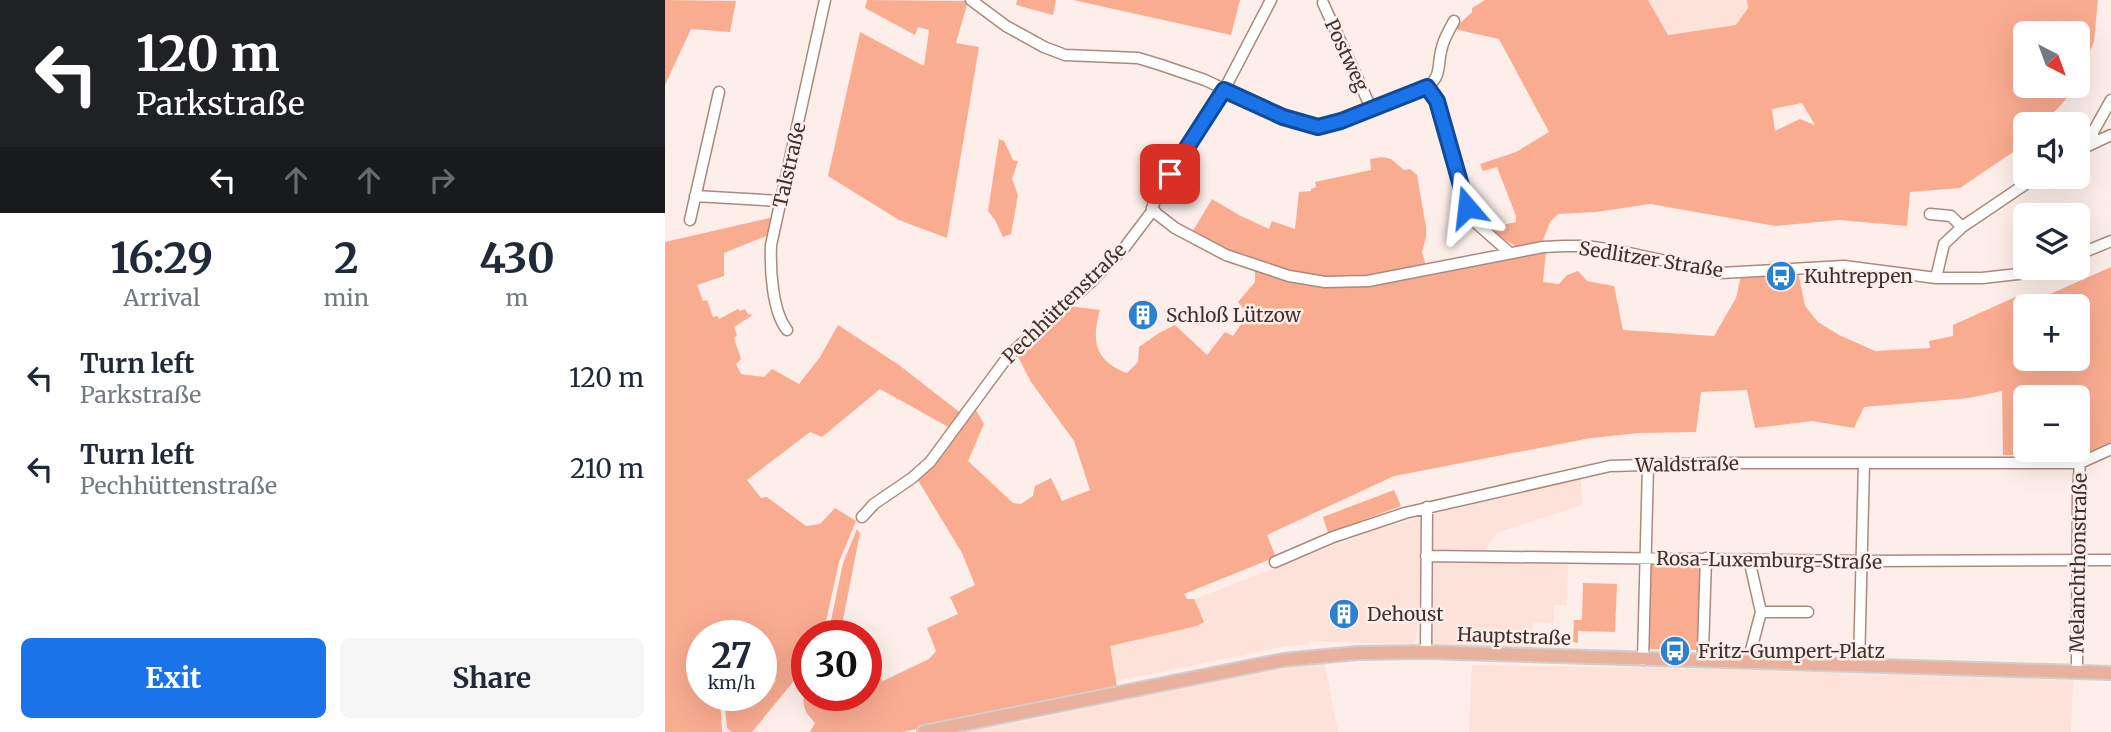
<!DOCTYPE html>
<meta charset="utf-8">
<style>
body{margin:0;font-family:Merriweather,serif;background:#f6f6f7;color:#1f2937;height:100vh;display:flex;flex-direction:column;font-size:26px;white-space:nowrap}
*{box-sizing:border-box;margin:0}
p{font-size:23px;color:#747a83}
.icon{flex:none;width:38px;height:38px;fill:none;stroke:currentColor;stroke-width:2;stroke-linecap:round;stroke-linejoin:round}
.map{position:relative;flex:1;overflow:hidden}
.details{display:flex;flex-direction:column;background:#fff;width:665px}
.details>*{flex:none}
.banner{background:#202124;color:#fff;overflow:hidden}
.needle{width:46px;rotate:139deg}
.tools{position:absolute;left:1348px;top:21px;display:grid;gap:14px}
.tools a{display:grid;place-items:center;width:77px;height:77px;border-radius:10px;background:#fff;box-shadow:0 7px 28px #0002;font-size:35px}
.speed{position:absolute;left:21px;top:620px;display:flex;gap:14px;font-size:35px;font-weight:700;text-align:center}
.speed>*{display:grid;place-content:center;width:91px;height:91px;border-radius:50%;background:#fff;box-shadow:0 7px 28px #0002;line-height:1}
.speed small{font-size:18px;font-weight:400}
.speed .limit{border:10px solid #d22;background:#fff;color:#111}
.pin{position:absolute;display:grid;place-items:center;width:60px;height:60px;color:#fff;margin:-30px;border-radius:14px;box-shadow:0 4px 10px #0006}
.me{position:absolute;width:77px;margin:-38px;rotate:343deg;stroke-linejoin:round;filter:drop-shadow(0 0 5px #0008)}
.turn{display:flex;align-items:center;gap:24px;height:147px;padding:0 21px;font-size:32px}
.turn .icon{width:91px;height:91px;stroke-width:2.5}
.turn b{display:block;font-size:49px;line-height:60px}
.lanes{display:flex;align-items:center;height:66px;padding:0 21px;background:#0003;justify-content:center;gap:35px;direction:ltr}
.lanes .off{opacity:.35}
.eta{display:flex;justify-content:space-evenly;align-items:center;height:119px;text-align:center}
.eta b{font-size:42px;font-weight:700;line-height:49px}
.primary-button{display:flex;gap:14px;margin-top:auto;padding:14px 21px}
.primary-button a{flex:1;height:80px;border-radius:10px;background:#1a73e8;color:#fff;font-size:28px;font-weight:700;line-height:80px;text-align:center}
.primary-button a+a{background:#f6f6f7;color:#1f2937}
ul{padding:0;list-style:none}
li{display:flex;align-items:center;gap:21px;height:91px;padding:0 21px}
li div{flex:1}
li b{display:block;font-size:26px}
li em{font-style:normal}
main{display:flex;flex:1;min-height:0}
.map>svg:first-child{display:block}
</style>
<main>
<section class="details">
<div class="banner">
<div class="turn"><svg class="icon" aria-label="left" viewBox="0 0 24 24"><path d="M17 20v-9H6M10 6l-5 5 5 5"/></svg><div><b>120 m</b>Parkstraße</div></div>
<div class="lanes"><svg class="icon" aria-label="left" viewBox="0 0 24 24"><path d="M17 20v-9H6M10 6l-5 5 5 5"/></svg><svg class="icon off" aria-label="ahead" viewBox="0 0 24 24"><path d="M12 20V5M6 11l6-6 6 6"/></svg><svg class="icon off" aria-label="ahead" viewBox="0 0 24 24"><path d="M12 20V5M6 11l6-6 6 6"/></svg><svg class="icon off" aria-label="right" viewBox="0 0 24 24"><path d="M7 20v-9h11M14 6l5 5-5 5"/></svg></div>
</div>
<div class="eta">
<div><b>16:29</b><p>Arrival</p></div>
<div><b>2</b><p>min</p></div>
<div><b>430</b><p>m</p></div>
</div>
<ul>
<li><svg class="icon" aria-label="left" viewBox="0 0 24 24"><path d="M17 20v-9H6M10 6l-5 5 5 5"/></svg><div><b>Turn left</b><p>Parkstraße</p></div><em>120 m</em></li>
<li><svg class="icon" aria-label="left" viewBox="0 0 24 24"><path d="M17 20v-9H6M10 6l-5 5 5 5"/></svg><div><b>Turn left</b><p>Pechhüttenstraße</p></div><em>210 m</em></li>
</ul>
<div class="primary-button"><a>Exit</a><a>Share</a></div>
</section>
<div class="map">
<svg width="1446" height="732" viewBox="0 0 1446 732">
<rect width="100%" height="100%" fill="#fdeee9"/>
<path fill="#fde2d9" d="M983,0H1082L1083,8L1071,25L1003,35Z
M916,478L917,505L833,532L820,550L758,552L751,641L747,644L645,641V644L621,646L451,681L445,646L532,626L538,622L529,599L704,532L829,497Z
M765,559L903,560L902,605H889V623L868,622L866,651L773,649L765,640Z
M659,661L673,732H276L360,721L552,680Z
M807,665L972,667L1408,680L1406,732H804Z"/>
<path fill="#faac90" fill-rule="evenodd" d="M0,0L71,1L65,32L26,29L0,85Z
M202,0L303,1L291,43L314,47L282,238L234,220L163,176L195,32L259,66L264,30L253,27L250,35L200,8Z
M352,0H391L388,15L351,5Z
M408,0H575L566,35Z
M820,0H983L1003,35L1071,25L1083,8L1082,0H1433L1429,41L1412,85V33H1360V86H1411C1397,104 1384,124 1360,124V142L1357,146L1295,188L1245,192L1242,226L1174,220L1111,226L985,204L931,212L893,214L885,222L877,243L852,247L821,229L851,222V216L832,167L818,171L815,164L851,152L884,132L834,39L789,29L807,12V8ZM1137,103L1150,125L1135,119L1110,131L1107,109Z
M334,139L339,141L348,160L353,161L347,179L353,195L346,234L338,237L330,220L323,211Z
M717,157L726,159L739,170L745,169L752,175L761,227V237L757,252L761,266C741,270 722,276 702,278C641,285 580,262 526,234L547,199L574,215L604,229L607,221L630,229L634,192L646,191V189L651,187L650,182L706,170L705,159Z
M109,217L106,234L59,253V276L32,285L38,301L42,300L48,317L52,316L54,319L73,309L75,311L80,309L83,314L88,315L69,327L72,335L69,338L76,359L71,364L76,374L99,377L107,369L134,384L155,357L173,325L234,365L297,414L287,429L215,389L157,437L145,432L82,480L96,498L102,497L141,526L155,524L170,508L191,521L174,562L158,635H142V665L87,732H67L62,728L59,695H96V691L105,688L111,681L104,664H96V635H37V695H55L57,732H0V242Z
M881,251L878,282L894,284L902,275L913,271L922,281L949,286L958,330L1049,336L1071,298L1076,276L1133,272L1140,306L1153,322L1174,335L1210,351L1265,348L1264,341L1288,336V325L1357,294L1376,298L1446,267V442L1415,456L1338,455L1337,391L1304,398L1199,407L1189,428L1147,421L1090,428L1082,390L1036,392L1031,432L974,433L926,438L729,476L602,535L611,557L519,594L522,599H529L539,622L532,626L445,646L452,687L238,732H145L150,723C141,713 137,708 139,692L132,687L142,673V695H201V665L218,681L264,659L271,651L262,628L293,614L285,597L310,585L297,553L251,477L308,405L319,424L303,461L348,503L356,504L368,496L370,486L386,478L397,501L425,490L409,441L366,382L350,351L404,306L435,310C426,341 430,361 462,373L473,362L474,347L494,333L510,325L542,355L560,332L568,336L583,314L573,302L590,282V271L627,282L660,286L703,285ZM1360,306H1412V359H1360ZM1360,397H1412V450H1360Z
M729,490L736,506L663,533L658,517Z
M192,529L195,533L175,635H163L178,563Z
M986,565L1036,566L1033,650L983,649Z
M918,583L952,584L950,632L913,631V643L908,642L909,620H917Z"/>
<path fill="#f4beaa" d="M96,664H104L112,672C111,683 107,688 96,691Z"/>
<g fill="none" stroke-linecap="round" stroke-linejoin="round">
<g stroke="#ab8a7e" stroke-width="13">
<path id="minor" d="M306,0L341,26L379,47L400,55L473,58L496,65L540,80L618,117L645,126L666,125L757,90C779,77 771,68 777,47C779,38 785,29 789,21
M606,0L559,90L494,192L487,208L492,214L510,228L561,255L624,276L660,282L703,281L878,247L899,246H920L950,250L1056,273L1179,266L1271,278H1317L1371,272L1382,268
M658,3L706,108
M762,87L772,101L804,211L811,223L845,253
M1431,141L1427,134L1446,100
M1412,151L1446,135
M30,196L115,201
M1265,214L1286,216L1297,227
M25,220L54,92
M1412,255L1446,241
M1271,278L1279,244L1297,227L1371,177
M122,330C107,311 105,268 106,245L160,0
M197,517L209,504L247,478L265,462L344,355L424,284L460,247L488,210
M761,556L1197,561L1446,560
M1084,559L1096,612L1086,650
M610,562L668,537L740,513L945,466L1049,463H1415L1446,449
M1096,612H1143
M1038,651L1041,558
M761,652L762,507
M978,660L983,465
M1412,664L1413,491L1415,463
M1194,666L1199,463"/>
</g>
<g stroke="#d1cecc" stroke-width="16">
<path id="major" d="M259,732L618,660L692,653L761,652L1446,673"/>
</g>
<use href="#minor" stroke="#fff" stroke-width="10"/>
<use href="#major" stroke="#e8b09d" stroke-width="12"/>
</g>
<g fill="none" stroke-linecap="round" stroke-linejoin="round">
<g stroke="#114b97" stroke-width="18">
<path id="route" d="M505,174L559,90L618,117L653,127L676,121L762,87L772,101L802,207"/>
</g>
<use href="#route" stroke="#1a73e8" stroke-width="12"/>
</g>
<defs>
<g id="bus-disc" transform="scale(1.575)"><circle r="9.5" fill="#2a81cf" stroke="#fdeee9"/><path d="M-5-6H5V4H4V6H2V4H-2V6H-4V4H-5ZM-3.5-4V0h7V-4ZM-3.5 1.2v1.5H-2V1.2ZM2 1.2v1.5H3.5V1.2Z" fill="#fff"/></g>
<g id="building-disc" transform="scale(1.575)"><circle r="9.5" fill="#2a81cf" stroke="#fdeee9"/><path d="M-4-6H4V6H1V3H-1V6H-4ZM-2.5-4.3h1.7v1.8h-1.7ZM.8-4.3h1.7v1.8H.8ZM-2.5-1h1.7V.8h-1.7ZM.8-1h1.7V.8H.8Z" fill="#fff"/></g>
</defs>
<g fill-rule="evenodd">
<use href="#bus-disc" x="1116" y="276"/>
<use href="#building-disc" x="478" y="315"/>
<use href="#building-disc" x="679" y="614"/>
<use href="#bus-disc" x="1010" y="651"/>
</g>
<g text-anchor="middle" stroke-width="5" stroke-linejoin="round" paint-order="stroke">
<g font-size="19" fill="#3f312c" stroke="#fdeee9">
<text transform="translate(682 55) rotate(65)" y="7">Postweg</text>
<text transform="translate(124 165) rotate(-77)" y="7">Talstraße</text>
<text transform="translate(986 259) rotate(9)" y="7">Sedlitzer Straße</text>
<text transform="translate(399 303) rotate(-44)" y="7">Pechhüttenstraße</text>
<text transform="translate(1022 464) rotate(-1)" y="7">Waldstraße</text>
<text transform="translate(1104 560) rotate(1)" y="7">Rosa-Luxemburg-Straße</text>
<text transform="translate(1413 563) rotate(-89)" y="7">Melanchthonstraße</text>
<text transform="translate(849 636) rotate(2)" y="7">Hauptstraße</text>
</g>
<g font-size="19" fill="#3f312c" stroke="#fdeee9" text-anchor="start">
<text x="1139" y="283">Kuhtreppen</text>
<text x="501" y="322">Schloß Lützow</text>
<text x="702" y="621">Dehoust</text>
<text x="1033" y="658">Fritz-Gumpert-Platz</text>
</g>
</g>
</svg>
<div class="tools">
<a><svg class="needle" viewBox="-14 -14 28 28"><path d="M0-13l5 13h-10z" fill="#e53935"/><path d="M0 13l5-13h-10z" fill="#747a83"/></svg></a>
<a><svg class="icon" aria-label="sound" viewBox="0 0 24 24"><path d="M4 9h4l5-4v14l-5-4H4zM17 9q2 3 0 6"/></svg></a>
<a><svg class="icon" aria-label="layers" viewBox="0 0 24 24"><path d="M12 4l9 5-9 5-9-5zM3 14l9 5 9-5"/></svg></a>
<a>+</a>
<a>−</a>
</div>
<div class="speed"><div>27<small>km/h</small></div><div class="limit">30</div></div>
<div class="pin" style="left:505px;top:174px;background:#d93025"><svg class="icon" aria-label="arrive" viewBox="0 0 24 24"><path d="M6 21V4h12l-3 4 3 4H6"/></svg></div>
<svg class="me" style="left:802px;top:207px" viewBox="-20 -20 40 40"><path d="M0-17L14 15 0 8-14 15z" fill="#1a73e8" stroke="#fff" stroke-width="4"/></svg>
</div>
</main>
